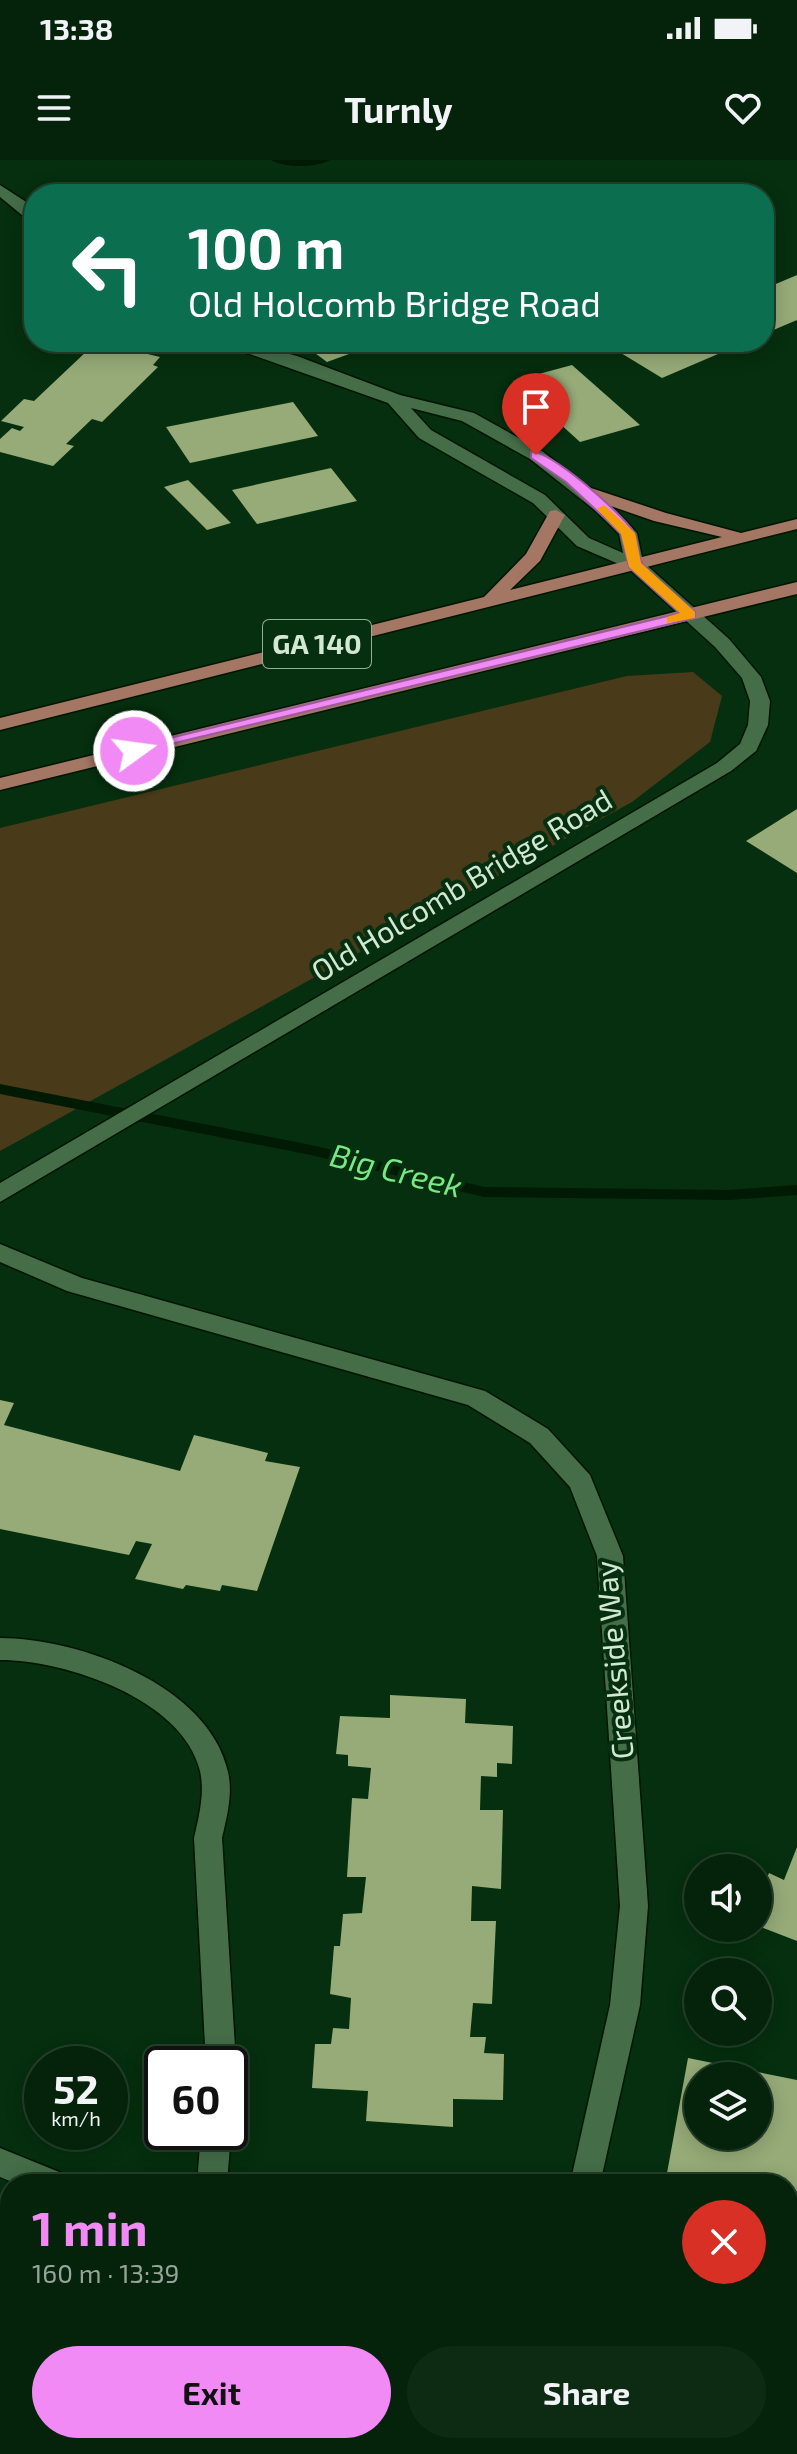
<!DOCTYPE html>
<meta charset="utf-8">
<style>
body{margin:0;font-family:"Exo 2",sans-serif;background:#0d2b13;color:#f1f3f6;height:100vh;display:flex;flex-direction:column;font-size:30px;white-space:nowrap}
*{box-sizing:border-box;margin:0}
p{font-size:26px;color:#97a49c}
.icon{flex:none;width:44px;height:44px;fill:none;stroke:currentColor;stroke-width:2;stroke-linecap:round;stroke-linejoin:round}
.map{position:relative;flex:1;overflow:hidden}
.details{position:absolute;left:0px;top:2014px;width:798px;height:280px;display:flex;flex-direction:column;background:#04230a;border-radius:32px 32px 0 0;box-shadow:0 4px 20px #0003,0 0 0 2px #25402b}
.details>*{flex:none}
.hud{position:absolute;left:24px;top:24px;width:750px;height:168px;border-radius:32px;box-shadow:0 4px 20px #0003,0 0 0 2px #25402b;background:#0b6e4f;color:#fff;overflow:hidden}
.buttons{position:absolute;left:684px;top:1694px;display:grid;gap:16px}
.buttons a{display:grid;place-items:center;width:88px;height:88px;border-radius:50%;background:#04230a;box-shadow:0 4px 20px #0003,0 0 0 2px #25402b;font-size:40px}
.speed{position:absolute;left:24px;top:1886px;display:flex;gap:16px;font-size:40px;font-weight:700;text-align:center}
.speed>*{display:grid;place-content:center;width:104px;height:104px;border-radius:50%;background:#04230a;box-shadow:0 4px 20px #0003,0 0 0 2px #25402b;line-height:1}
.speed small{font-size:20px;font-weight:400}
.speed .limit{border:4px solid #111;border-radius:12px;background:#fff;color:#111}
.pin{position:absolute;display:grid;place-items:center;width:68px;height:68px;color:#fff;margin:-82px -34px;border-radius:50% 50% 50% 0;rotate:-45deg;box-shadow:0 0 8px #0007}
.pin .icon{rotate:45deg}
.me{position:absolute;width:88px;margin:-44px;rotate:76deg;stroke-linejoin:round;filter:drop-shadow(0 0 6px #0008)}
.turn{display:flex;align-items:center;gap:28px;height:168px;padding:0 32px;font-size:36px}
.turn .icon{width:104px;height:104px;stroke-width:2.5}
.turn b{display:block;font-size:56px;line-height:68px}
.round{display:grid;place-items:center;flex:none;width:84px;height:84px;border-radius:42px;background:#0d2b13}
.head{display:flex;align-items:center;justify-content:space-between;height:136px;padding:0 32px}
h1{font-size:48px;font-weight:700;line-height:60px;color:#f18af4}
.primary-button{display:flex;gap:16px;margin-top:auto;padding:16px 32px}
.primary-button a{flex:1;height:92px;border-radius:48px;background:#f18af4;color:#111;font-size:32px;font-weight:700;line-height:92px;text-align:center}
.primary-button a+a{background:#0d2b13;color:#f1f3f6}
.status{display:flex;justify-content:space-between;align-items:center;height:56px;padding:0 40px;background:#04230a;direction:ltr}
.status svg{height:22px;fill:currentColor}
header{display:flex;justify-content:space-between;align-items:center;height:104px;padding:0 32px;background:#04230a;font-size:36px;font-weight:700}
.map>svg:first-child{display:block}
</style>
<div class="status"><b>13:38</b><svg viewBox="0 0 49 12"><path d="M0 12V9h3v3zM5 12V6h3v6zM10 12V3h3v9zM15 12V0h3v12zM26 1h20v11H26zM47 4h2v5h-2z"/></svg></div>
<header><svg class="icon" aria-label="menu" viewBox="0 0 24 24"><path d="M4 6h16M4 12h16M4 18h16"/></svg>Turnly<svg class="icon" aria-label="heart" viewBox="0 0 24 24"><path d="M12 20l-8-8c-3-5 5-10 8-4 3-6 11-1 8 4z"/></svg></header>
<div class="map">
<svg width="797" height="2294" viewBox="0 0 797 2294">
<rect width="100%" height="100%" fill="#052f0e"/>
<path fill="#493b1a" d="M693,512L722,536L710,582L632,642L0,991V668L627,516Z"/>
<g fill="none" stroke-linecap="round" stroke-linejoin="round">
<path fill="#011a04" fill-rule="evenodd" d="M271,0H330C315,8 286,8 271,0Z
M0,924L311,985L484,1027L729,1030L797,1025V1035L729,1040L484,1037L311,995L0,934Z"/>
</g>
<path fill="#96ab78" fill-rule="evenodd" d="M217,27L248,32V34H210Z
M797,115V160L764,174V129Z
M300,182H382L327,202Z
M636,182H746L662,218L616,190Z
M110,185L160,197L153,205L158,207L102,262L92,259L66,284L74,286L53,306L0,292V279L12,268L20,271L24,267L1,261L24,239L34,241L89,189L102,192Z
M572,205L640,265L580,282L513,221Z
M293,242L318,276L190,303L166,267Z
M331,308L357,341L257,364L232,330Z
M188,320L231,363L207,370L164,327Z
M797,649V713L746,681Z
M0,1240L14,1243L4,1265L180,1311L194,1275L268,1293L265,1301L300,1307L257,1431L222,1425L220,1431L186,1425L183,1429L135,1419L152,1384L136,1381L129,1395L0,1369Z
M390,1535L466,1539L465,1563L513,1566L512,1604L497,1603V1617L481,1616L480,1650H503L501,1729L472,1726L471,1761H496L492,1844L473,1843L470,1877H486L484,1893L504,1894L503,1940L453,1939V1967L366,1961L368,1931L312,1928L315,1884H331L333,1868L349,1869L351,1838L330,1834L334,1786H340L343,1754L362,1753L366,1717H347L352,1638L368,1639L371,1608L348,1606V1595L336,1594L340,1556L390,1558Z
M797,1687V1781L758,1766V1738L769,1713L784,1720Z
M688,1898L797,1920V2092L788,2090V2024H665ZM698,1916H758V1976H698Z
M0,2126L10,2130L2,2151L10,2154V2284H116L111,2294H0Z"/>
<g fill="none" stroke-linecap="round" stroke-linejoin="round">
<g stroke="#001501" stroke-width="3">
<path id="minor" d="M0,25L34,47V65L0,37Z
M216,182H243L297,196L400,235L474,253L542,291L608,343L637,373L643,402L729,479L761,517L770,541L768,565L756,591L731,611L0,1042V1023L717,603L740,584L748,565L750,541L742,518L715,487L628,408L577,386L533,343L419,278L388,243ZM411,248L462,261L530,299L596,351L619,374L623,393L589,378L545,335L431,270Z
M0,1084L82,1118L485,1231L548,1269L590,1315L623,1396L648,1746L640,1845L600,2024H570L610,1845L620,1746L597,1396L570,1327L530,1283L468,1245L67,1131L0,1102Z
M0,1478C79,1478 209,1525 228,1612C233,1634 227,1656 222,1678L236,1904L232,1914L230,1904H206L194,1678C199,1656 205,1633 200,1611C183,1539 65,1500 0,1500Z
M230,1969L231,1972L227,2024H197L201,1972Z
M0,1988L64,2014L68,2024H17L0,2017Z
M788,2219L797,2221V2253L788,2251Z"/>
</g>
<g stroke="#001501" stroke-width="3">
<path id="primary" d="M585,326L666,353L741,373L797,359V369L0,570V558L484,437L526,394L550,351L556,350L565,355L540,401L510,430L722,377L654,361L579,335V327Z
M797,422V434L0,630V618Z"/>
</g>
<use href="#minor" fill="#446d48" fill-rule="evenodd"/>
<use href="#primary" fill="#a37763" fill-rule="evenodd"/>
</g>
<path fill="#f18af4" stroke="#9d5a9f" stroke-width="2" d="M531,292C551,290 621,353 633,371C640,381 636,397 644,406C660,422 678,437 695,452V458L129,594V588L680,453L629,407L621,374L610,363L566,322L531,298Z"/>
<path fill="#f59e0b" d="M604,345L635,373L641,403L695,452V458L667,463V457L680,453L629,407L621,374L597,349Z"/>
<g text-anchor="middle" stroke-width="8" stroke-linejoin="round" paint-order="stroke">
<rect fill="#052f0e" stroke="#94b097" stroke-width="2" x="263" y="460" width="108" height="48" rx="6"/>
<g font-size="28" font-weight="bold" fill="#d2e8d2">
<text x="317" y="494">GA 140</text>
</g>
<g font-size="30" fill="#d2e8d2" stroke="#052f0e">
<text transform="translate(462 726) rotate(-31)" y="10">Old Holcomb Bridge Road</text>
<text transform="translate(615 1500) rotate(-95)" y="10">Creekside Way</text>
</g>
<g font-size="32" font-style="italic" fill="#78e785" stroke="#052f0e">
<text transform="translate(396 1011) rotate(14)" y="11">Big Creek</text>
</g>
</g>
</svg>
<div class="buttons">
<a><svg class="icon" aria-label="sound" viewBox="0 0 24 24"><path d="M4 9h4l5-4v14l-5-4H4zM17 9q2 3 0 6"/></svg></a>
<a><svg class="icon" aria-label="search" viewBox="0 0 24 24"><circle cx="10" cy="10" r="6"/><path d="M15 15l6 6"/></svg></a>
<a><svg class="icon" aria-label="layers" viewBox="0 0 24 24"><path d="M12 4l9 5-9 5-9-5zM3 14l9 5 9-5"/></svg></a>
</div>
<div class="speed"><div>52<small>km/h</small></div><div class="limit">60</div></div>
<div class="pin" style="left:536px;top:295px;background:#d93025"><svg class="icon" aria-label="arrive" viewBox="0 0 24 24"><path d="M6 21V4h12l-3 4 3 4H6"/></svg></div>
<svg class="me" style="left:134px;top:591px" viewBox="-20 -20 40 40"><circle r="17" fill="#f18af4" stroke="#fff" stroke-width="3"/><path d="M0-11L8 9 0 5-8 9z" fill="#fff"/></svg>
<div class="hud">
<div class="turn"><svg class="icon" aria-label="left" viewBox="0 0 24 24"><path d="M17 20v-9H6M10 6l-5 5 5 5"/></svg><div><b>100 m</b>Old Holcomb Bridge Road</div></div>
</div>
<section class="details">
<div class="head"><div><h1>1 min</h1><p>160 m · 13:39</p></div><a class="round" style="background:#d93025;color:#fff"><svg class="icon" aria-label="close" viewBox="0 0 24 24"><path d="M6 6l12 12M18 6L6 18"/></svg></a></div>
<div class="primary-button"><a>Exit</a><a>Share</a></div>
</section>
</div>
